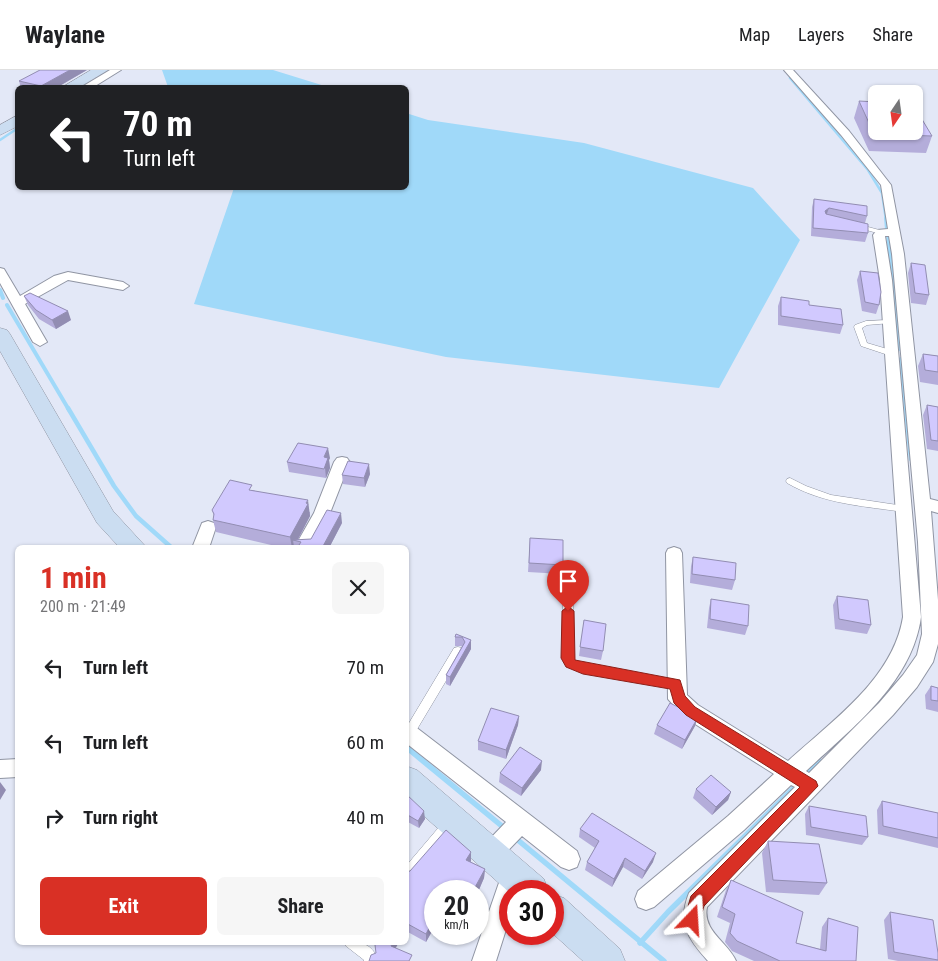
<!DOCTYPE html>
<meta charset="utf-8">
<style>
body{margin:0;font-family:"Roboto Condensed",sans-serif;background:#f6f6f6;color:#202124;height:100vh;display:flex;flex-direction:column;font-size:19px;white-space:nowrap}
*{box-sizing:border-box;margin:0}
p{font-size:16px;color:#757577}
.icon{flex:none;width:28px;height:28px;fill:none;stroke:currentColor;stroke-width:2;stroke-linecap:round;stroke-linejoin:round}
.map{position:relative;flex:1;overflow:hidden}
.panel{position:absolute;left:15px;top:475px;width:394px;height:400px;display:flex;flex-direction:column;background:#fff;border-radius:8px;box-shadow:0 1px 4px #0004}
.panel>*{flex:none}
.hud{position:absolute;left:15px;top:15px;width:394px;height:105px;border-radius:8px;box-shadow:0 1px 4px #0004;background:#202124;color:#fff;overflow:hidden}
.needle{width:32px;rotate:193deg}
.buttons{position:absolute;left:868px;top:15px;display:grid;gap:10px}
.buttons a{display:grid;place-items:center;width:55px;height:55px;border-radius:8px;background:#fff;box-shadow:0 1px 4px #0004;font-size:25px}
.speed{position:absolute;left:424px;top:810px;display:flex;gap:10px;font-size:25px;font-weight:700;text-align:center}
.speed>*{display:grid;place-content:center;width:65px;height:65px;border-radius:50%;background:#fff;box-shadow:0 1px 4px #0004;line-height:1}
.speed small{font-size:12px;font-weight:400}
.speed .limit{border:8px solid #d22;background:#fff;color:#111}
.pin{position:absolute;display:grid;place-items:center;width:42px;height:42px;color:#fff;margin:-51px -21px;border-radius:50% 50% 50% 0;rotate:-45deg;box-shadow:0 0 5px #0007}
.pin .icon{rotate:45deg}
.me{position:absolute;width:55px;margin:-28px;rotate:20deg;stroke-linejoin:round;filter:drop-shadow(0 0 4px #0008)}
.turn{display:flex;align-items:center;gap:18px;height:105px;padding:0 25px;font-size:22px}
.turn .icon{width:65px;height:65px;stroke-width:2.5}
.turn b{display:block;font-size:35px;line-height:42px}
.round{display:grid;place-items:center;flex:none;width:52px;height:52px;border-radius:8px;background:#f6f6f6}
.overview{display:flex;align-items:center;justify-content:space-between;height:85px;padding:0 25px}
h1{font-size:30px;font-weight:700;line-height:38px;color:#d93025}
.cta{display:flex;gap:10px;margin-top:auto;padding:10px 25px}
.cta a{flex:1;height:58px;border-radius:8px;background:#d93025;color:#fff;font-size:20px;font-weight:700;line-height:58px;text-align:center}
.cta a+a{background:#f6f6f6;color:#202124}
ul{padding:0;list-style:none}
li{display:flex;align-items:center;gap:15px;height:75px;padding:0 25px}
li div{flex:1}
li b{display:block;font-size:19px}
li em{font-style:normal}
header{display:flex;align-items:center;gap:30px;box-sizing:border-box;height:70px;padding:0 25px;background:#fff;border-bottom:1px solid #e0e0e0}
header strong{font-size:24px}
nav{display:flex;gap:28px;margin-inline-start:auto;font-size:18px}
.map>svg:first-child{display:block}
</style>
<header>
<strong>Waylane</strong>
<nav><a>Map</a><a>Layers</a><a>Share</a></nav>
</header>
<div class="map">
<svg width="938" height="891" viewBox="0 0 938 891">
<rect width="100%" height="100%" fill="#e3e8f7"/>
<path fill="#a0d9f9" d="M162,0H273L328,17H168Z
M406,43L428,50L584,73L753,118L800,170L719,318L446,287L194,234L234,118H406Z"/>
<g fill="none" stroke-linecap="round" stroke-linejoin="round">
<path stroke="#a0d9f9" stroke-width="2.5" d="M99,5L110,0
M790,8L868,100L882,123L886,150
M0,70L18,58"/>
<path stroke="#a0d9f9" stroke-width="4" d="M886,148L887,159
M888,165L900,279
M0,220L3,228
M7,235L69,340
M901,289L906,340"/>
<path stroke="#a0d9f9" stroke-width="4.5" d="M68,338L114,416L136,446L172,478
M906,338L911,389"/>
<path stroke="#a0d9f9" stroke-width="5.5" d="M406,677L503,757
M805,707L820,692
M519,771L664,891
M640,873L668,842L799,713"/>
<g stroke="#9095a3" stroke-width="1">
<path id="lane" d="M857,154L883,161L884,162L881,164L855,157V155Z
M889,250L891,251V253L867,255L862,258L867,273L894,281V285H888L861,276L854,257L855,255L866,251Z
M790,408L806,416L831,425L904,436L908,439L904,442C863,436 823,434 787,413L786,411L787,409Z
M568,517L571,518L573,521L574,590L584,594L676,610L680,611L681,614L680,617L676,618L583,602L566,596L563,588V521L565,518Z
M458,577L462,578L463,581L462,584L413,666L409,668L406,667V658L454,578Z
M449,749L453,750L455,754L453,758L410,809L406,811V796L445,750Z
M344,872C349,872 357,871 361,873C369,875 378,883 376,891H364V890L346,876Z"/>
</g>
<g stroke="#9095a3" stroke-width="2">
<path id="street" d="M110,0H121L92,18H80Z
M784,0H793L849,61L891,115L904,184L930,429L938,431V443L931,441L938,530V574L933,592L917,617L893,645L707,837C702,861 728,872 736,891H708C688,869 677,853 689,823L795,717L791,715L744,760L654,837L646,840L638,837L635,829L638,821L728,746L774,704L684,647L668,629L666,483L668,479L674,477L680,479L682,483L687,625L698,635L788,691C832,651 893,609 903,547L880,210L873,165L877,160L888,159L881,115L841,65ZM885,166H889L892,184L918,472L922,564L917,585L903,605L879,633L809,703L806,701C852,658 912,613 921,547L892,210Z
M0,198L4,199L20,226L54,206L68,202L123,212L129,216L123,220L68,210L25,234L47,272L40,276L33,272L0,213Z
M342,387L347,388L350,392L330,443L311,478H294L314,443L334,392L337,388Z
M208,451L214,453L216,457L209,478H192L202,453Z
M406,652L413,655L577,781L580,789L577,797L569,800L561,797L522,766L499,790L491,794L483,790L480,783L483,776L506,752L406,673Z
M18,689V707L0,708V690Z
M513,793L521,796L524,804L518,821H510V847L496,891H472L502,804L505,796Z"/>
</g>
<g stroke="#9095a3" stroke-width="1">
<path id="secondary" d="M91,0H108L78,18H61Z
M18,45V56L0,65V55Z
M0,258L7,260L10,264L113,441L147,478H120L97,453L0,281Z
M406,696L417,700L544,809L548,821H510V823L406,730Z
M552,824L564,828L620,879L625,891H583L552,863Z"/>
</g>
<use href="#lane" fill="#fff" fill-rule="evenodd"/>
<use href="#street" fill="#fff" fill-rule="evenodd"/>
<use href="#secondary" fill="#cbddf1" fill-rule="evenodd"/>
</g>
<path fill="#b4adda" d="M87,0L56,18H21L19,11Z
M859,31L932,66L926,83L869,81L854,48Z
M814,129L867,146L865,153L868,163L865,172L811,166L812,137Z
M911,193L929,225L926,235L911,233L908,203Z
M860,201L879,235L876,244L862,241L857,210Z
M24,226L71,250L56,259L39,249L28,235Z
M781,227L809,235L843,255L840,264L778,255V236Z
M923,284L938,286V315L920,312L918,296Z
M927,335L938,337V381L927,379L923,345Z
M330,388L329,390L330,398L326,408L289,402L287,392Z
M370,404L365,417L343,414L342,405Z
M253,420L310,442V446L298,470L311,469L342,453L329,478H294V477V478H284L216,462L213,450L214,446L212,440Z
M530,468L563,495L562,504L528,502Z
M693,487L735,510L732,520L690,513L691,496Z
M837,526L871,555L867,564L835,559L833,535Z
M711,529L748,556L745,565L707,558L709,538Z
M584,550L603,581L601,590L579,586Z
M456,564L471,570V579L450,616L446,614V605L462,576H455V567Z
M931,616L938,618V642L926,639L925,625Z
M519,646L518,655L506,689L478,680V671Z
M657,655L695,656L682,679L654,664Z
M541,700L521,726L499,712L500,703Z
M696,719L731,722L728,730L712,745L693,728Z
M406,724L425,749L419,758L406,751Z
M882,731L938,743V778L878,764L877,740Z
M809,736L868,767L862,775L806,765L805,744Z
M580,759L653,792L642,809L623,797L612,817L585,800L587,792L595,778L579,767Z
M768,771L827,813L819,825L766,822L762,783Z
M471,782V792L485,799L484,808L478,822L435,821V856L426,872L406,861V802Z
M731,810L796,873L820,879L822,857L828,848L856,891H754L732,881L725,872L730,853L717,847L726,820Z
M890,842L938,883V891H898L888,889L884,850Z"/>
<path fill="#928db2" d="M70,0H87L56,18H42L41,16Z
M829,138L826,146L825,141Z
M68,241L71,250L56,259L52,250Z
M328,378L330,388L329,390L330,398L326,408L324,387Z
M369,394L370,404L365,417L364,408Z
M308,430L310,446L297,471L293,470L294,477L292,478L290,467Z
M341,443L342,453L329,478H322Z
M471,570V579L450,616V607Z
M519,646L518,655L506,689V680Z
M698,647L695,656L682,679L685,670Z
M542,691L541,700L521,726L522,718Z
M0,712L6,720L0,730Z
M731,722L728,730L712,745L716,737Z
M424,741L425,749L419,758L418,751Z
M471,782V791L466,799V790Z
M656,783L653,792L642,809L645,801Z
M625,788L623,797L612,817L614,809Z
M485,799L484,808L478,822L473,821Z
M448,814V821H443Z
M435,847V856L426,872V864Z
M393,872H399L392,885L391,876Z"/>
<path fill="#d1c9fe" stroke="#928db2" d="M40,0H70L41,16L19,11Z
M859,31L876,32V61H914V36L932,66L874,64Z
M814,129L867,136V146L829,138L825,141L826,144L868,154V163L813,158Z
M911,193L925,195L929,225L915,223Z
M860,201L878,203L881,222L879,235L865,232Z
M30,223L68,241L52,250L36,240L24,226Z
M781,227L809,231V235L841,239L843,255L781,246Z
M923,284L938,286V302L925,300Z
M927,335L938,337V371L931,370Z
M298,373L328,378L324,387L328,388L324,399L287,392Z
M348,391L369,394L364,408L342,405Z
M230,410L252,415L249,420L308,430L306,433L308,434L290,467L213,450L214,444L212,440Z
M327,440L341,443L322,478H297L301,472L293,470L311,469Z
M530,468L563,470V495L529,493Z
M693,487L736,493L735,510L692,504Z
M837,526L868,530L871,555L839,549Z
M711,529L749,535L748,556L710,549Z
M584,550L606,554L603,581L580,577Z
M456,564L471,570L450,607L446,605L465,572L462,567H455Z
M931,616L938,618V631L931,630Z
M670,633L698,647L685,670L657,655Z
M491,638L519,646L506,680L478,671Z
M520,677L542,691L522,718L500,703Z
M711,705L731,722L716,737L696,719Z
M406,724L424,741L418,751L406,744Z
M882,731L938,743V768L883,756Z
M809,736L866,746L868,767L811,757Z
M592,743L656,783L645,801L625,788L614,809L587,792L599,771L580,759Z
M446,760L471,782L466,790L485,799L473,821H463L448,814L443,821H435V833L433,836L435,837V847L426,864L406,853V802L410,801Z
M768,771L819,774L827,813L773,810Z
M731,810L803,842L796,873L826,881L828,848L858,857L856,891H780L737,871L730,863L735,844L722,837Z
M890,842L933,850L938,883V890L894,882Z
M377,872H393L391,876L412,885L409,891H369L371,885L376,883L375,875Z"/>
<path fill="#d93025" stroke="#8d1f18" d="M568,536L574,541L575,590L680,610L685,626L695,637L816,711L818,716L704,836L698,856L692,858L687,856L684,850L691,826L800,717L686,645L674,633L670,619L583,604L566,597L561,588L562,541Z"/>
</svg>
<div class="buttons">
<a><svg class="needle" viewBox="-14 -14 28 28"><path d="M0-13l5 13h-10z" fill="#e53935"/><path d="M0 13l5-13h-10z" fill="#757577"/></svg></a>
</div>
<div class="speed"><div>20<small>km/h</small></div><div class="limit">30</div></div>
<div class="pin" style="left:568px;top:541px;background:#d93025"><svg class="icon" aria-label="arrive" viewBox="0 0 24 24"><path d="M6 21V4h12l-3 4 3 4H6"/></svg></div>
<svg class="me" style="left:692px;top:850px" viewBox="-20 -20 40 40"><path d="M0-17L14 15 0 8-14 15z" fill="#d93025" stroke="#fff" stroke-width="4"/></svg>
<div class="hud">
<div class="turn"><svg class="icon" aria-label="left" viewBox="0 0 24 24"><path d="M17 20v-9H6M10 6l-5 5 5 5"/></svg><div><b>70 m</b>Turn left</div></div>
</div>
<section class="panel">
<div class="overview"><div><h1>1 min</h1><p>200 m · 21:49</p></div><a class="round"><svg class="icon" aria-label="close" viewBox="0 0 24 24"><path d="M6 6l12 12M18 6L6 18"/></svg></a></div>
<ul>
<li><svg class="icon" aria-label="left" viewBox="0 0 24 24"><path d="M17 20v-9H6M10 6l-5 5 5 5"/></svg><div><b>Turn left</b></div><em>70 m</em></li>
<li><svg class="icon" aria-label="left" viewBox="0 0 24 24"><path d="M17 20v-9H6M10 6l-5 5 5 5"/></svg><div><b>Turn left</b></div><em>60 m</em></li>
<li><svg class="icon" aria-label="right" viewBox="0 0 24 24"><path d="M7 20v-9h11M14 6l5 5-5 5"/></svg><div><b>Turn right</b></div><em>40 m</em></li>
</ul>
<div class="cta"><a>Exit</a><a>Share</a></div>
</section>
</div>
